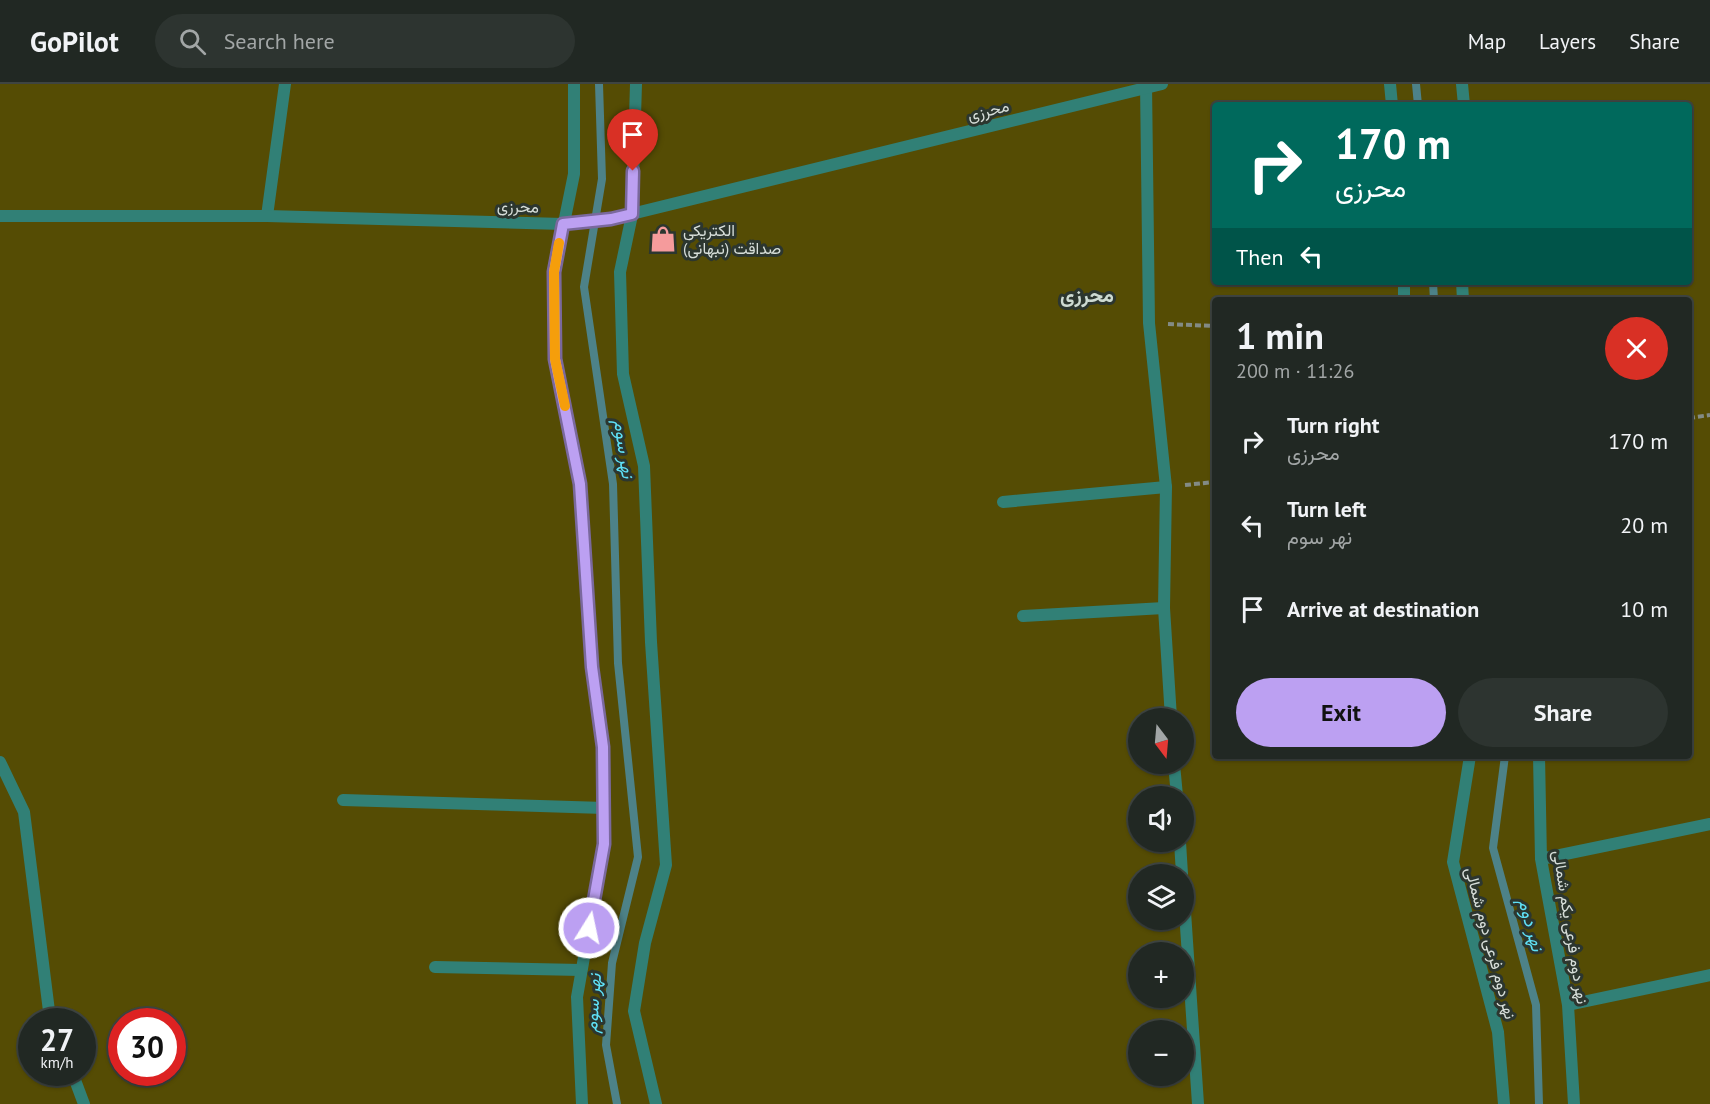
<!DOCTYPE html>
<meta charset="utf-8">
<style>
body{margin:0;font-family:"PT Sans",Vazirmatn,sans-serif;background:#2d3430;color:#f1f3f6;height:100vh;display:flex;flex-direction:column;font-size:22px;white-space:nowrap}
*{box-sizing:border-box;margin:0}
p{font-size:20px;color:#a2a6a6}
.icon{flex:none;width:33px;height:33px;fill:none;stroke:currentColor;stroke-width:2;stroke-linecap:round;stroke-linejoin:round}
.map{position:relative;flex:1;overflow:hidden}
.details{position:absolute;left:1212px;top:213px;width:480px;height:462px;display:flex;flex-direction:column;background:#212823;border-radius:6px;box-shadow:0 2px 4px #0004,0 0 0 2px #3e4441}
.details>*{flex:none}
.guide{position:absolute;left:1212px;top:18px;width:480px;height:183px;border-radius:6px;box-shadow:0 2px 4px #0004,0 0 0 2px #3e4441;background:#00695c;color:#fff;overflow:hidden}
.needle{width:39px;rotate:164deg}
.buttons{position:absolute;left:1128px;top:624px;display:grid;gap:12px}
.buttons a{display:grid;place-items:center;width:66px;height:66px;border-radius:50%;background:#212823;box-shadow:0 2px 4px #0004,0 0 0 2px #3e4441;font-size:30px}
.speed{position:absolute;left:18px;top:924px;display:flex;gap:12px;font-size:30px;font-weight:700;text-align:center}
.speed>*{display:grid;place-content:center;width:78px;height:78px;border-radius:50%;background:#212823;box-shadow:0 2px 4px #0004,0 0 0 2px #3e4441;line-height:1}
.speed small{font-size:15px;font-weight:400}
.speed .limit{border:9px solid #d22;background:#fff;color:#111}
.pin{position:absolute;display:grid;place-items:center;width:51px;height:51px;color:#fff;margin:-62px -26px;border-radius:50% 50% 50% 0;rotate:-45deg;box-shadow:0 0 6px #0007}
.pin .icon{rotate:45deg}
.me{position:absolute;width:66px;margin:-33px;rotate:10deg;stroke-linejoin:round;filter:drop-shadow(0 0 4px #0008)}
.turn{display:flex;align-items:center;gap:21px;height:126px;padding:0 24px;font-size:27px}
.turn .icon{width:78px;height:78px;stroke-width:2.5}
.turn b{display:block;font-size:42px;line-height:51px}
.then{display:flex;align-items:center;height:57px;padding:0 24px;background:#0003;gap:12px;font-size:22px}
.round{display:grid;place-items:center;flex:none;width:63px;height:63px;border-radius:32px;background:#2d3430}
.overview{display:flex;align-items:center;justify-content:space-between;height:102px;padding:0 24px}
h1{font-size:36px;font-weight:600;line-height:45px}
.primary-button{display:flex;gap:12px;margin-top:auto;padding:12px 24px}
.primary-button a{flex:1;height:69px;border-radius:36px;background:#bca0f2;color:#111;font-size:24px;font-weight:600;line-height:69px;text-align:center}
.primary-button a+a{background:#2d3430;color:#f1f3f6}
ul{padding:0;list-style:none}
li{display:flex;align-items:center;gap:18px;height:84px;padding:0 24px}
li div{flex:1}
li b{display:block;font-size:22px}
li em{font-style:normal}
header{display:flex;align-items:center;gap:36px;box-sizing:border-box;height:84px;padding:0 30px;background:#212823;border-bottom:2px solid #3e4441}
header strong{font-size:28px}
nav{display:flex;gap:33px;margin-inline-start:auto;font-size:21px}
.search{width:420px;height:54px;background:#2d3430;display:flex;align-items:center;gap:15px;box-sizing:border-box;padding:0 21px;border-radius:33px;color:#a2a6a6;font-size:22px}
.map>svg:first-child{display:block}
</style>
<header>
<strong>GoPilot</strong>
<div class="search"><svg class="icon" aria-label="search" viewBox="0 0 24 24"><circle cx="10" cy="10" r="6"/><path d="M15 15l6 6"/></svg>Search here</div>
<nav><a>Map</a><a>Layers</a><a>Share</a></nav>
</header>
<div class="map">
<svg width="1710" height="1020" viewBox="0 0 1710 1020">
<rect width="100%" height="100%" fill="#2c362f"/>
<path fill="#554c04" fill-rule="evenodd" d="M0,0H1710V1020H0ZM1215,21H1689V198H1215ZM1215,216H1689V672H1215ZM1138,634H1184V680H1138ZM1138,712H1184V758H1138ZM1138,790H1184V836H1138ZM1138,868H1184V914H1138ZM32,938H82V988H32ZM122,938H172V988H122ZM1138,946H1184V992H1138Z"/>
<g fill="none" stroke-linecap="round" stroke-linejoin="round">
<path stroke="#4d8288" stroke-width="8" d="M599,0L602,95L584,203L613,400L618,579L638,773L612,879L606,961L617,1020
M1416,0L1418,21
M1433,198L1434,216
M1505,672L1493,764L1536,921L1539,1020"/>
<path stroke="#838b85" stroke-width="4" stroke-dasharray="6 3" stroke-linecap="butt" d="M1168,240L1215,242
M1689,334L1710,331
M1185,401L1215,398"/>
<path stroke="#318076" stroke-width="12" d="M1003,418L1166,403
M1023,532L1164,524
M0,678L24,728L49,927L53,938
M343,716L604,724
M435,883L581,886
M72,988L84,1020"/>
<path stroke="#318076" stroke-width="12" d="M574,0V90L554,188L555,275L580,400L592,583L603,663L604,760L577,913L582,1020
M636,0L632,131L620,188L623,290L644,382L651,558L666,781L645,859L634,927L656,1020
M1146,0L1149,239L1166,403L1164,524L1171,634
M1390,0L1392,21
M1462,0L1464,21
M267,132L285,0
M1404,198V216
M1462,198L1463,216
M1470,672L1453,778L1498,948L1504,1020
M1539,672L1541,775L1568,921L1574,1020
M1174,680L1177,712
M1180,758L1182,790
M1541,775L1710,740
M1184,813L1198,1020
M1568,921L1710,891"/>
<path stroke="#318076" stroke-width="12" d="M0,132H267L563,140L611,135L1162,0"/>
</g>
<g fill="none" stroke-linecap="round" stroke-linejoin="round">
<g stroke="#7a689d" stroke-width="15">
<path id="route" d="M589,844L604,760L603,663L592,583L580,400L555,275L554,188L563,140L611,135L632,130L633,87"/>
</g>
<use href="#route" stroke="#bca0f2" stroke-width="10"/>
<path stroke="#f59e0b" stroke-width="10" d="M559,159L554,188L555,275L565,322"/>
</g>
<defs>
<g id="shop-bare" transform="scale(2.07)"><path d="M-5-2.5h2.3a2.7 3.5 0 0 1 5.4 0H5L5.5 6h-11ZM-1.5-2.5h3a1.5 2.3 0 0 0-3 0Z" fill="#f59b9c" stroke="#2c362f" stroke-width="2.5" paint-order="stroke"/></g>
</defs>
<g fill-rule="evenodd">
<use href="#shop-bare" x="663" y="155"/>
</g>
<g text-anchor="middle" stroke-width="6" stroke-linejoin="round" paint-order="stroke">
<g font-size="16" fill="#d7ded9" stroke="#2c362f">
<text transform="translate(988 26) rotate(-14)" y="6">محرزی</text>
<text transform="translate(518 122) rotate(2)" y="6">محرزی</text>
<text transform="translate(1571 843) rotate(81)" y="6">نهر دوم فرعی یکم شمالی</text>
<text transform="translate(1491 859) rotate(75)" y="6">نهر دوم فرعی دوم شمالی</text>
</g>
<g font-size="16" fill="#d7ded9" stroke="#2c362f" text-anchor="start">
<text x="683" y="152">الکتریکی<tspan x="683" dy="18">صداقت (نبهانی)</tspan></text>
</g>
<g font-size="18" font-style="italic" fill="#5fe0f6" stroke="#2c362f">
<text transform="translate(624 365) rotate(82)" y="6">نهر سوم</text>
<text transform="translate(1531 841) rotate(75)" y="6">نهر دوم</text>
<text transform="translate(593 919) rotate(-86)" y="6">نهر سوم</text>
</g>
<g font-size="20" font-weight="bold" fill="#cedbd2" stroke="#2c362f">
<text x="1087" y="218">محرزی</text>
</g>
</g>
</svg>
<div class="buttons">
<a><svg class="needle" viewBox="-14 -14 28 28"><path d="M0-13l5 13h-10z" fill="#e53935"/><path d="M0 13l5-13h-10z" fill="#a2a6a6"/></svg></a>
<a><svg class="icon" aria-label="sound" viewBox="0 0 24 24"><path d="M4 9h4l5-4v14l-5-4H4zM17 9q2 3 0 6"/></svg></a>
<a><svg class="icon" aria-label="layers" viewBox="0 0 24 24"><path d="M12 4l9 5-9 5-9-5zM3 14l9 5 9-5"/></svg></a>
<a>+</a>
<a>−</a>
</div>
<div class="speed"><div>27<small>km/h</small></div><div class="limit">30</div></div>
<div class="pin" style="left:633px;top:87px;background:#d93025"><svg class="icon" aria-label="arrive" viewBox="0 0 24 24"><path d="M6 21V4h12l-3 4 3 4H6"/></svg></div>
<svg class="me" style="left:589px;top:844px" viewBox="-20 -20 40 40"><circle r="17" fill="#bca0f2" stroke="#fff" stroke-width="3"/><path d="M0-11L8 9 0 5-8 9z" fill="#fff"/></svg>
<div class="guide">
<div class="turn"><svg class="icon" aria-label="right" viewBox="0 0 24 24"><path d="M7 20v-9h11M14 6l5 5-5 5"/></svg><div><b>170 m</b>محرزی</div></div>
<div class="then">Then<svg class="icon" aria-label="left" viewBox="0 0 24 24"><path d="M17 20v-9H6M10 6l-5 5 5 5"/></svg></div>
</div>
<section class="details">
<div class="overview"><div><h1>1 min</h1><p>200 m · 11:26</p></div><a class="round" style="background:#d93025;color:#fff"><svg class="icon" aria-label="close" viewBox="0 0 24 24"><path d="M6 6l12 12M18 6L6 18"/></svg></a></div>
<ul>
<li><svg class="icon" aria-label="right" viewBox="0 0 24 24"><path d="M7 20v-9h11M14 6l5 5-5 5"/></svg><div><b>Turn right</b><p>محرزی</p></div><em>170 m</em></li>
<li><svg class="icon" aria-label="left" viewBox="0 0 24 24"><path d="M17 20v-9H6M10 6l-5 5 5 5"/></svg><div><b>Turn left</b><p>نهر سوم</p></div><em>20 m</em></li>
<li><svg class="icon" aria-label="arrive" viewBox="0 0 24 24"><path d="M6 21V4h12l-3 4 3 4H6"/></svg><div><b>Arrive at destination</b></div><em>10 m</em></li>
</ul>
<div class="primary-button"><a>Exit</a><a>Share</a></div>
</section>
</div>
